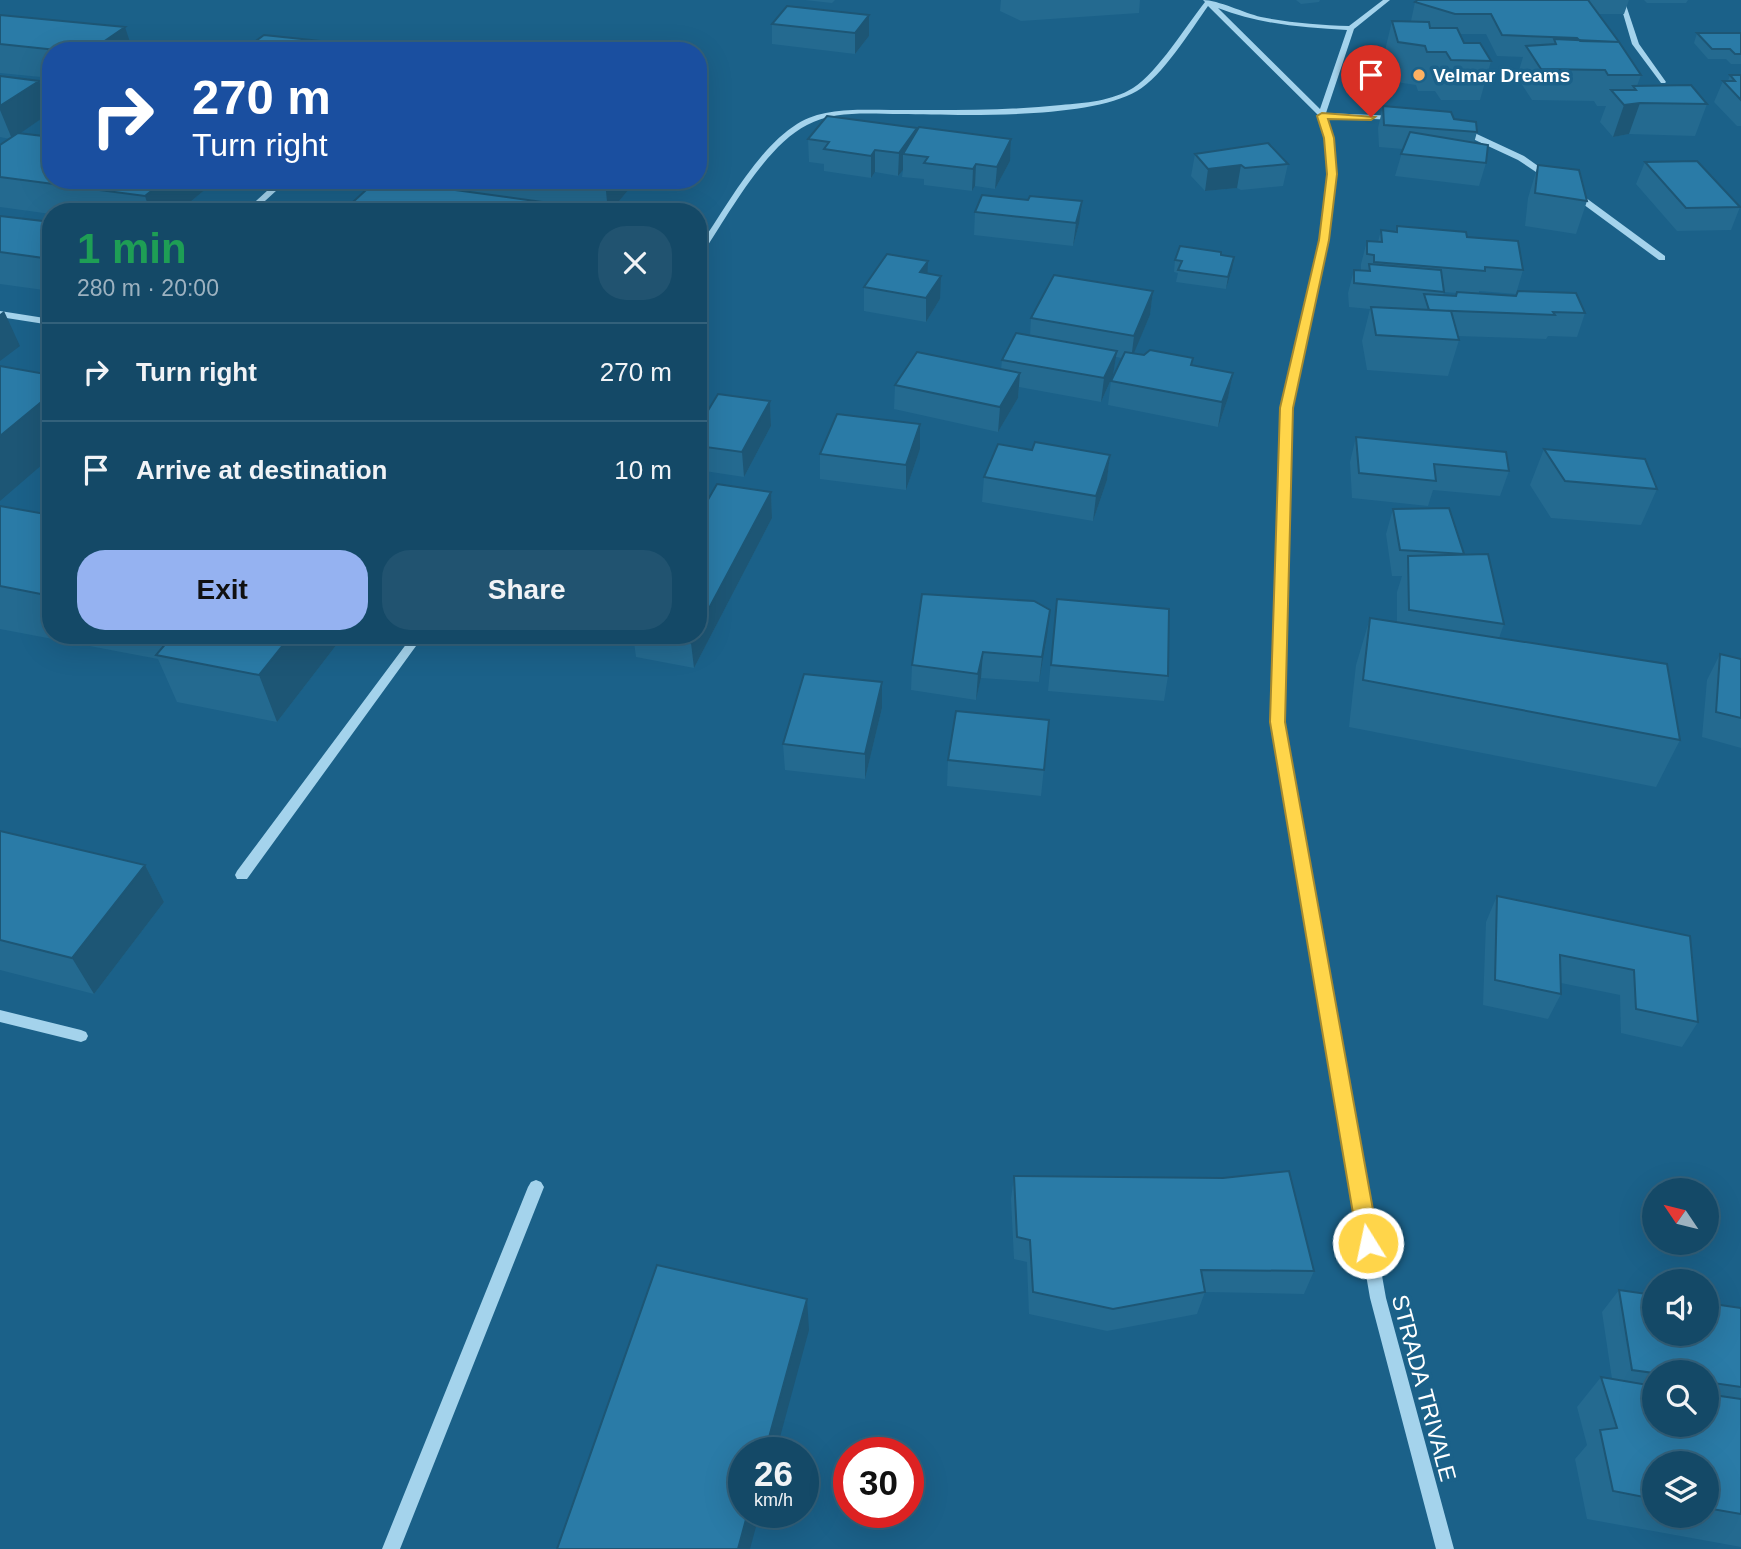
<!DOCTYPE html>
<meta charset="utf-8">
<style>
body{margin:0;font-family:Helvetica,sans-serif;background:#215370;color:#f1f3f6;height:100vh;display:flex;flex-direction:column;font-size:26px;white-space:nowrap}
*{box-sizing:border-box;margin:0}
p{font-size:23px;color:#9db2c0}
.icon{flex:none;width:38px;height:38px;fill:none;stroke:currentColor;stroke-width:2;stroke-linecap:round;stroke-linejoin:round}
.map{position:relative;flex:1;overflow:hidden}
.side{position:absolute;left:42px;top:203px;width:665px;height:441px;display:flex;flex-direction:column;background:#144967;border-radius:28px;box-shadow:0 7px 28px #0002,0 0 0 2px #33617b}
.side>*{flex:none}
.hud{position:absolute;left:42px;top:42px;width:665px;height:147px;border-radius:28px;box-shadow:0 7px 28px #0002,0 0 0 2px #33617b;background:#1a4fa0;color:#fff;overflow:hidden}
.needle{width:46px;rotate:305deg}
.fabs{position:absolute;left:1642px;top:1178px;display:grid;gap:14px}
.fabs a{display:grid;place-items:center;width:77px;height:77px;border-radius:50%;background:#144967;box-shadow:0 7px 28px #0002,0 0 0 2px #33617b;font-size:35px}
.speed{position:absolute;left:728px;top:1437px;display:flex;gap:14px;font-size:35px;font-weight:700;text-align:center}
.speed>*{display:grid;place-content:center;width:91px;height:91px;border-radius:50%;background:#144967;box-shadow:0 7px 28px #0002,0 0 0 2px #33617b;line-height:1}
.speed small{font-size:18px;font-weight:400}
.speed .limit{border:10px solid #d22;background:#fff;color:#111}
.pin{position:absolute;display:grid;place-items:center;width:60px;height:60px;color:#fff;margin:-72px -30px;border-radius:50% 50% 50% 0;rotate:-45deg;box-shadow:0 0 7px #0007}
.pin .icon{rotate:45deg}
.me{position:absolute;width:77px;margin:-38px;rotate:350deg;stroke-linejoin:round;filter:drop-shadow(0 0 5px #0008)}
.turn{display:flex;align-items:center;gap:24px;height:147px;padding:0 35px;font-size:32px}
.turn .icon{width:91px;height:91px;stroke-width:2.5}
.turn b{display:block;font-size:49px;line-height:60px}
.round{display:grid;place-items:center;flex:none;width:74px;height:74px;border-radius:28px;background:#215370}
.headline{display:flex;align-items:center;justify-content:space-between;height:119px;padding:0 35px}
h1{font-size:42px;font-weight:600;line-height:52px;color:#1e9e55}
.cta{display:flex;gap:14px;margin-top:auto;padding:14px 35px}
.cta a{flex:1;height:80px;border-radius:28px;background:#95b2f1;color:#111;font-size:28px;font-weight:600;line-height:80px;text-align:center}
.cta a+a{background:#215370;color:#f1f3f6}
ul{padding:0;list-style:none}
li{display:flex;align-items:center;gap:21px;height:98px;padding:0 35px;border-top:2px solid #33617b}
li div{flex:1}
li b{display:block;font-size:26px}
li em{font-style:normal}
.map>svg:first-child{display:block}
</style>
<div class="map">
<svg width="1741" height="1549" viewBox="0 0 1741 1549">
<rect width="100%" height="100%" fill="#1b6189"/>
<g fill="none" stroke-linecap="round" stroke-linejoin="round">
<path fill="#a4d3ec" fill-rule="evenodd" d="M1203,0C1218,0 1244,13 1261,17C1290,23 1320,25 1349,26L1383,0H1390L1354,29L1326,113L1397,116L1401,118L1397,120L1326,117L1333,138L1336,174L1328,241L1292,408L1283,722L1386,1298L1454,1549H1436L1370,1298L1271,722L1282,408L1320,241L1328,174L1325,138L1319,116L1208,6C1191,30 1162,77 1137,91C1087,120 960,115 901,114C870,114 835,110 807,125C765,146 727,217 701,256H698V248C726,208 756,150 797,124C824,107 861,110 891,110C948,110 1005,111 1061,105C1085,103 1112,101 1133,88C1158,72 1186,26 1205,2ZM1218,8C1259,24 1303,28 1347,30L1320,109Z
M1617,0H1623L1626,5L1639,44L1666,82L1665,83H1661L1632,44L1622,10Z
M0,86L51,92V96L0,90Z
M1460,129H1466L1524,156L1555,178L1548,180L1518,160L1460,133Z
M279,180H288L253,212H244Z
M1572,192H1578L1665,256V260H1659L1572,196Z
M0,311L51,319V325L0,317Z
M413,635H424L247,879H237L235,875L237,871Z
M0,1010L81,1030L86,1032L88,1036L86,1040L81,1042L0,1022Z
M536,1180L541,1182L544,1187L400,1549H382L528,1187L531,1182Z"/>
</g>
<path fill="#246a90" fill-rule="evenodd" d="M805,0H835L832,3Z
M1001,0H1140L1139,13L1021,21L1000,11Z
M1296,0H1320L1319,2L1301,4Z
M1418,0H1629L1624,14H1598L1641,75L1637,86L1707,104L1695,136L1629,134L1613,137L1600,122L1606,106H1597L1594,101L1532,100L1517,77L1523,57L1497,56L1486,34H1460L1464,43L1491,61L1480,100H1441L1435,91H1418L1416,85L1389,81L1383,59L1392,21H1411L1415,2Z
M1644,0H1688L1686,3H1647Z
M0,15L133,51H51V78L0,73Z
M869,15V36L855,54L772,44V24Z
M1697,33H1741V64H1731L1726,59H1708L1694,43Z
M1730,75H1741V126H1737L1714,102L1723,81H1728Z
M0,76L51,112L20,133L51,180H204L207,188L178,212H51V214L0,207V145L10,139L0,137Z
M1383,106L1454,119L1477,132L1474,143L1486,163L1479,186L1395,176L1403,149L1379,147L1378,128Z
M917,132L1011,139L1010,161L995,189L975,186L972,191L924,185V179L902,177L903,170L898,176L875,172L871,178L824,171V164L809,162L808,139Z
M1195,154L1288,164L1283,186L1241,190L1237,188L1205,191L1191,176Z
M1645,162L1740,207L1731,230L1677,231L1636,184Z
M1538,165L1587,201L1576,234L1525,226L1528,198Z
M353,180H633L634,183L610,212H594L353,181Z
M982,195L1079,224L1073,246L974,235L975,212Z
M0,216L51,222V291L0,284Z
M1397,226L1467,237L1523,270L1516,294L1479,291V293L1585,313L1577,337L1548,336L1546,339L1457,336L1459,340L1448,376L1367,370L1362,341L1370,309L1349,307L1348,293L1354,270H1361V264L1367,241L1378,242L1381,230L1395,232ZM1444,292L1457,293L1456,296L1443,295Z
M1221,255L1234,257L1232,269L1226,289L1176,282L1178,273L1174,272L1175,260Z
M927,273L940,299L926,322L864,311V287Z
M1153,291L1150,315L1133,354L1233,373L1228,398L1218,427L1108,405L1111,381L1122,358L1116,357L1113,375L1101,402L1019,387L1018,398L998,432L894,409L895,385L1001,370L1002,360L1030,336L1031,318Z
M770,401L771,426L744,477L698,470V427Z
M920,424V449L906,490L820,479V454Z
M1356,437L1509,471L1500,496L1433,490L1428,506L1352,498L1350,462Z
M1544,449L1657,489L1641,525L1551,518L1530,485Z
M1032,450L1110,455L1107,480L1093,521L982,502L984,477Z
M771,492L772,518L694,668L636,657L633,635H698Z
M0,506L51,515V635H344L277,722L177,702L158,659L0,629Z
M1393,509L1464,555L1504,624L1499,638L1680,740L1656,787L1349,727L1356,665L1370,618L1397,622V592L1402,576H1392L1386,534Z
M1057,599L1168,676L1164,701L1048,691Z
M1047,636L1039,682L981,678L976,700L911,690L912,665Z
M1720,654L1741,659V748L1702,737L1707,680Z
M882,682V708L865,779L785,770L783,744Z
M1049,720L1041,796L947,786L948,760Z
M0,831L145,865L164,902L94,994L0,970Z
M1497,896L1690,936L1698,1022L1682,1047L1621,1033L1620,995L1561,983V994L1548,1019L1483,1005L1486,922Z
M1014,1176L1314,1271L1304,1294L1205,1292L1197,1314L1107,1331L1029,1314L1027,1262L1014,1259L1011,1199Z
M1619,1290L1741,1308V1547L1587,1519L1575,1459L1587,1445L1577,1407L1601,1377L1612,1379L1602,1312ZM1654,1372H1706V1424H1654ZM1654,1463H1706V1516H1654Z"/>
<path fill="#1d5675" d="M869,15V36L855,54V33Z
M125,27L133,51H90Z
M39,81L51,112L12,139L0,110V106Z
M1640,103L1629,134L1613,137L1624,105Z
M917,128L916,150L903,154V170L898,176L899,153Z
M1011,139L1010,161L995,189L997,167Z
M875,150V172L871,178V156Z
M976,164L975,186L972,191L973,169Z
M1241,165L1237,188L1205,191L1208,169Z
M165,180H204L207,188L178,212H150L145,196Z
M633,180L634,183L610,212H608L605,181Z
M1082,201L1079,224L1073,246L1076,223Z
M1234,257L1232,269L1226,289L1228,277Z
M928,261L927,284L920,272Z
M941,276L940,299L926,322V298Z
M1153,291L1150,315L1131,360L1134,336Z
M4,311L20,346L0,361V314Z
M1117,351L1113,375L1101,402L1104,378Z
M1020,373L1018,398L998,432L1000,407Z
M1233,373L1228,398L1218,427L1222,402Z
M51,394V457L0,501V436Z
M770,401L771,426L744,477L742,452Z
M920,424V449L906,490V465Z
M1110,455L1107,480L1093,521L1096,496Z
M771,492L772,518L694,668L691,643L695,635H698V629Z
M1050,610L1047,636L1039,682L1042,657Z
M291,635H344L277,722L259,675Z
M983,652L981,678L976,700L978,674Z
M882,682V708L865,779V754Z
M145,865L164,902L94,994L72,958Z
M807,1299L809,1330L776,1452H765Z
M748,1512H760L750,1549H738Z"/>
<path fill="#2a7ba7" stroke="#1d5675" stroke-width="2" d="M1418,0H1588L1619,42L1580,41L1577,38L1502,35L1491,14H1455L1415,2Z
M787,6L869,15L855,33L772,24Z
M0,15L125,27L90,51H66L0,44Z
M1392,21L1429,22L1430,28H1457L1464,43H1480L1491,61L1451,60L1446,52H1427L1425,46L1398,42Z
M1697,33H1741V54H1735L1730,49H1712Z
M264,35L415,51H242Z
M1554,39L1619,42L1641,75H1608L1605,70L1541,69L1526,46L1556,44Z
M1730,75H1741V100L1723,81H1735Z
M0,76L39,81L0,106Z
M1691,85L1707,104L1640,103L1624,105L1611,90H1636L1633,86Z
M1383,106L1451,112L1454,119L1476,122L1477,132L1384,125Z
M827,116L917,128L899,153L875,150L871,156L824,149L829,142L808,139Z
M919,127L1011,139L997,167L976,164L973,169L924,163L928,157L903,154Z
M1410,132L1488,145L1486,163L1401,154Z
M18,133L51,137V180H165L145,196L0,177V145Z
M1268,143L1288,164L1245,168L1241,165L1208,169L1195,154Z
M1697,161L1740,207L1686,208L1645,162Z
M1538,165L1579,170L1587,201L1535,193Z
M377,180H382L571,206L565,212H342Z
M982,195L1028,200L1030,196L1082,201L1076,223L975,212Z
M0,216L51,222V259L0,252Z
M1397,226L1466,232L1467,237L1518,241L1523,270L1485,267V271L1374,262V255L1367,254V241L1382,242L1381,230L1397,232Z
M1180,246L1221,252V255L1234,257L1228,277L1178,270L1182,261L1175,260Z
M887,254L928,261L920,272L941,276L926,298L864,287Z
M1369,264L1441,270L1444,292L1354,283V270L1370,271Z
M1054,275L1153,291L1134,336L1031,318Z
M1518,291L1576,293L1585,313L1553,312L1555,315L1429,310L1424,294L1456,296L1457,292L1516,296Z
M1371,307L1451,311L1459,340L1376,335Z
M1016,333L1117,351L1104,378L1002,360Z
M1150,350L1193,358L1191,365L1233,373L1222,402L1111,381L1125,352L1144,355Z
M917,352L1020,373L1000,407L895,385Z
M0,366L51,375V394L0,436Z
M718,394L770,401L742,452L698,446V427Z
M837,414L920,424L906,465L820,454Z
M1356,437L1506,452L1509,471L1434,464L1436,481L1359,473Z
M1035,442L1110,455L1096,496L984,477L998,444L1032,450Z
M1544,449L1645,459L1657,489L1565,481Z
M717,484L771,492L698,629V517Z
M0,506L51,515V596L0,586Z
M1449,508L1464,554L1400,550L1393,509Z
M1488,554L1504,624L1409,610L1408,556Z
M922,594L1034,601L1050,610L1042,657L983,652L978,674L912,665Z
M1057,599L1169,609L1168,676L1051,665Z
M1370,618L1667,664L1680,740L1363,680Z
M173,635H291L259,675L156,655Z
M651,635H695L691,643Z
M1720,654L1741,659V718L1716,712Z
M804,674L882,682L865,754L783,744Z
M956,711L1049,720L1044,770L948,760Z
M0,831L145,865L72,958L0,940Z
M1497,896L1690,936L1698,1022L1636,1009L1634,970L1560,955L1561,994L1495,980Z
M1289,1171L1314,1271L1201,1270L1205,1292L1113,1309L1033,1292L1030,1240L1017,1237L1014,1176L1223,1178Z
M657,1265L807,1299L765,1452H744V1512H748L738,1549H557Z
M1619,1290L1654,1295V1334H1706V1303L1741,1308V1387L1706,1382V1372H1654V1373L1632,1370Z
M1601,1377L1654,1386V1424H1706V1394L1741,1399V1514L1706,1508V1463H1654V1499L1613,1491L1600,1430L1617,1428Z"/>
<path fill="#ffd54a" stroke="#a68a30" stroke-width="2" d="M1322,113L1375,117L1371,120L1328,119L1334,138L1337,174L1329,240L1293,408L1285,722L1379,1243L1376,1250L1368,1253L1361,1250L1358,1243L1270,722L1280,408L1319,240L1327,174L1324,138L1317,116Z"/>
<circle fill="#feb161" stroke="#1b6189" stroke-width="2.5" cx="1419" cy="75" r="7"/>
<g text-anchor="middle" stroke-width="7" stroke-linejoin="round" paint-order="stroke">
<g font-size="19" font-weight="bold" fill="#fff" stroke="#1b6189" text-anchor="start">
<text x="1433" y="82">Velmar Dreams</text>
</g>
<g font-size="23" fill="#fff" stroke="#1b6189">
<text transform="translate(1424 1388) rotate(75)" y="8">STRADA TRIVALE</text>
</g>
</g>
</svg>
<div class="fabs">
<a><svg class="needle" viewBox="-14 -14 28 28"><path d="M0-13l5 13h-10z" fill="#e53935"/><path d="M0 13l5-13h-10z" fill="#9db2c0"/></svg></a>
<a><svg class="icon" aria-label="sound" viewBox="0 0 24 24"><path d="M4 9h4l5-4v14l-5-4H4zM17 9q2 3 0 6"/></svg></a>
<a><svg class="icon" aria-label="search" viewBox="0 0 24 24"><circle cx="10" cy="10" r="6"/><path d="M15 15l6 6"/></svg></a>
<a><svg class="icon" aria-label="layers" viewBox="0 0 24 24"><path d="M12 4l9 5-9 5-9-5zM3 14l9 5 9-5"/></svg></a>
</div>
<div class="speed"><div>26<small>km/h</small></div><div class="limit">30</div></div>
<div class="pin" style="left:1371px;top:117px;background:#d93025"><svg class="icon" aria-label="arrive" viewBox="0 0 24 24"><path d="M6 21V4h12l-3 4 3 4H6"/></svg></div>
<svg class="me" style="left:1368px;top:1243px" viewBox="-20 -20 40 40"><circle r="17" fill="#ffd54a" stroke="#fff" stroke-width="3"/><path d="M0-11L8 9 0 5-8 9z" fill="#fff"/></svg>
<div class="hud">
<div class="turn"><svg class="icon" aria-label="right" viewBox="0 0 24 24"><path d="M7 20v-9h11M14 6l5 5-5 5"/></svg><div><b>270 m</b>Turn right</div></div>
</div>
<section class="side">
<div class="headline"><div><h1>1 min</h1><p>280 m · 20:00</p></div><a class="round"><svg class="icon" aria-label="close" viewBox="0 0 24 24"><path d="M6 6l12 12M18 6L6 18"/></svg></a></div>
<ul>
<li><svg class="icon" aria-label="right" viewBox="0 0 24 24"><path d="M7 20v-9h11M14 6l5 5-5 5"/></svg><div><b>Turn right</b></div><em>270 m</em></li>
<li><svg class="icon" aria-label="arrive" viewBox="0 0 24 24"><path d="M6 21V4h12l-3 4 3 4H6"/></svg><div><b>Arrive at destination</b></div><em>10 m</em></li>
</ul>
<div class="cta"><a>Exit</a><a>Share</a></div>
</section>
</div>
